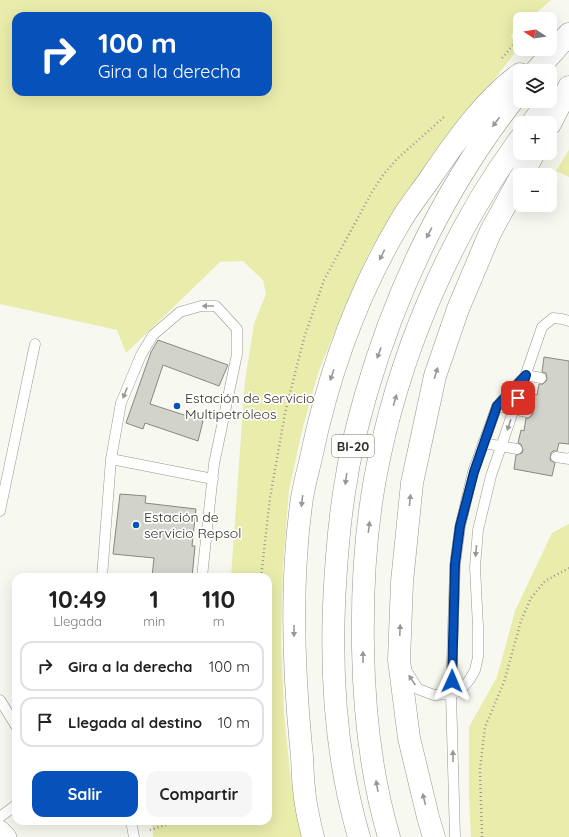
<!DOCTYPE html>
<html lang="es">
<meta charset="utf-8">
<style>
body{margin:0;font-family:Quicksand,sans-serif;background:#f6f6f6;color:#222;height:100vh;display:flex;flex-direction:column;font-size:15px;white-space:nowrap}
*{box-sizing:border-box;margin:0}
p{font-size:13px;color:#767676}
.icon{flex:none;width:22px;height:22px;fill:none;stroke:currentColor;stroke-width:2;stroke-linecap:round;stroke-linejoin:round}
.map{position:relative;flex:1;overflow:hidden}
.sheet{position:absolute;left:12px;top:573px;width:260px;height:252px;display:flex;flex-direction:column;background:#fff;border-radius:12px;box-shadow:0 4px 16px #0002}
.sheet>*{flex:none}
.guide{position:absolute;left:12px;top:12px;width:260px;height:84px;border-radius:12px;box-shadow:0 4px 16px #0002;background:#0751bb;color:#fff;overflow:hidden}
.needle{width:26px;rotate:282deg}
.fabs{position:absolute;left:513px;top:12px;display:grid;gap:8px}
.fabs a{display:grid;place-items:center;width:44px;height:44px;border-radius:8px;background:#fff;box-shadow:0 4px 16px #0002;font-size:20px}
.pin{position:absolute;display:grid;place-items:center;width:34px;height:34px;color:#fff;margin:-17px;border-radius:8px;box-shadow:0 2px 6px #0006}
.me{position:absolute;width:44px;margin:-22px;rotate:1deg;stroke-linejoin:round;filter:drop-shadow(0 0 3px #0008)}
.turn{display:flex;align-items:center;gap:14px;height:84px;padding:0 20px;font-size:18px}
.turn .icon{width:52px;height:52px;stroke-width:2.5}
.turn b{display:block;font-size:28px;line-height:34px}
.eta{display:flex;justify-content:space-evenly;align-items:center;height:68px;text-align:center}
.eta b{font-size:24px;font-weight:700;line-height:28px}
.primary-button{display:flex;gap:8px;margin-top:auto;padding:8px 20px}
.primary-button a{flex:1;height:46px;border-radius:12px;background:#0751bb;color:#fff;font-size:16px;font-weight:700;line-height:46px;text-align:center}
.primary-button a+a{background:#f6f6f6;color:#222}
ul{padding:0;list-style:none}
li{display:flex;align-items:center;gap:12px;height:50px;margin:0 8px 6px;padding:0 12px;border:2px solid #e0e0e0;border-radius:12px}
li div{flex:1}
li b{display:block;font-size:15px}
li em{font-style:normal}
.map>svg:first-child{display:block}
</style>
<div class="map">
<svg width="569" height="837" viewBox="0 0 569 837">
<rect width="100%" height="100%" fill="#f7f8ef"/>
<path fill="#e9ecab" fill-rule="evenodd" d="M0,0H551L529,19H520V27L511,35L517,50L398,204L369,253L342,314L318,373L302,431L289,490L283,566L281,641L284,714L291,781L303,837H153L152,821H268V577H231L245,380L254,324L266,294L263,280L243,261L220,262L126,353L117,330L0,304ZM16,16H268V92H16Z
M569,150V177L556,171Z
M569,524V837H471L469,797V727L497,677L515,611L552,533Z"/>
<path fill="#d2d3cb" stroke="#888881" d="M158,340L228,365L219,386L163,365L150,404L203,421L198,441L145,423L143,429L126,423L151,352Z
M544,357L569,361V444L559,443L557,451H553L551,453L550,460L555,463L552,476L514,469L516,455L522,453L523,450L521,444L518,443L521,430L524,431L526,418H529L533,414V410L528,406L531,393L537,395L539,384H543L547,380L546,373L542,372Z
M120,494L146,496L145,503L196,509L192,546H195L192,577H152L154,558L113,554Z"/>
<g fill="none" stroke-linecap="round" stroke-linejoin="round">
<g stroke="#979790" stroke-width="11">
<path id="service" d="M526,375L541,378
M497,406L527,412
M483,443L517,449
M556,457L569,459V458
M111,459L213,479
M0,511L35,344
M102,577L111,459L121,403L141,355L153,335L180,312L201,306H216L237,329V354L214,464L202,577
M406,670L418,689L434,695L451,694L461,690L470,679L475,670L478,657V627L475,567L478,530L491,476L542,327L553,318L562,319L569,321
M0,700L16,726
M0,817L16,805
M131,821L134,837
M455,837L451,694L455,565L460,527L473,472L497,406L523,378"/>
</g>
<g stroke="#979790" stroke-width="20">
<path id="minor" d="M0,830L7,837"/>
</g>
<g stroke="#979790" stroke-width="23">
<path id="motorway" d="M536,71L569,34
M532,123L549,101
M550,124L569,87
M522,175L534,153
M313,837C309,821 305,804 304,788C302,774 303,760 301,747C293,664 290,580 302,498C304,485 308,471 311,458C328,376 357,294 400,222C409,206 421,192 431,177C455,142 485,99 520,74
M359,837C337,762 331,682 334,605C336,561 339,518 347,475C351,447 359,420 366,394C398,284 449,180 520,91
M389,837C371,776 364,712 363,648C362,592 365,534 375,479C397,359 448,237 520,139
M434,837L428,817L409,738L399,660L402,582L412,483L435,376L458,309L490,233L520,178"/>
</g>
<path stroke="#9a9b95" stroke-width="2.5" stroke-dasharray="1 3" stroke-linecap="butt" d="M502,58L515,43
M261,577L270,498L285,413L304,338L324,280L372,192L383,175L397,159L445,116
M150,830L171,823L173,821
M482,837L480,769L485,727L504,682L521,621L531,598L545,581L569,568"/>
<use href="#service" stroke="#fff" stroke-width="10"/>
<use href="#minor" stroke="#fff" stroke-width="19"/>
<use href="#motorway" stroke="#fff" stroke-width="22"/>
</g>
<defs><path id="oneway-solid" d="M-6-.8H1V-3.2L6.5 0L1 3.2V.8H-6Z"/></defs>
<g fill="#989896">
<use href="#oneway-solid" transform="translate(496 122) rotate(127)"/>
<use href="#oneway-solid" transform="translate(429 233) rotate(118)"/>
<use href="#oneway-solid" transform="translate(382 255) rotate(116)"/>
<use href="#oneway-solid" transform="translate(208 306) rotate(180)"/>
<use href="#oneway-solid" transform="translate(379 353) rotate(110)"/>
<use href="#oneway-solid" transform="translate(436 373) rotate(-73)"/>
<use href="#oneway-solid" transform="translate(332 375) rotate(109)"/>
<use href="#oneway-solid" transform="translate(125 393) rotate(112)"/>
<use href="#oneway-solid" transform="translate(395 400) rotate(-74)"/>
<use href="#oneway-solid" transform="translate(509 425) rotate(109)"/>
<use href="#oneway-solid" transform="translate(346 479) rotate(98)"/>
<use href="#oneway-solid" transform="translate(410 500) rotate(-84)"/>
<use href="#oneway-solid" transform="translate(302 501) rotate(97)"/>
<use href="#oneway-solid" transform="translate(369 527) rotate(-83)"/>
<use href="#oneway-solid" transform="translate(476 551) rotate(95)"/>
<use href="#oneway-solid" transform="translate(400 630) rotate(-88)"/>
<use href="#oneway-solid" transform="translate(294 631) rotate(90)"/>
<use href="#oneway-solid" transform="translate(363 657) rotate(-91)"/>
<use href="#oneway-solid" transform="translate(412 680) rotate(-124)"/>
<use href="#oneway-solid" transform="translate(453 756) rotate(-91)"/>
<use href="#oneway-solid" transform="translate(377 786) rotate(-100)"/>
<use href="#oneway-solid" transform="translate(424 799) rotate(-104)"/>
</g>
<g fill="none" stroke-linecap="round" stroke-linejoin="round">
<g stroke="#05357a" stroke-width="10">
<path id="route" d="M452,681L455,564L460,526L474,472L497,406L526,375L518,398"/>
</g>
<use href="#route" stroke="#0751bb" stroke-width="7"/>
</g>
<g fill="#0751bb" stroke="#fffffe" stroke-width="1.5">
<circle cx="177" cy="406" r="4"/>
<circle cx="136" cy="525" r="4"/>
</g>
<g text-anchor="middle" stroke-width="3.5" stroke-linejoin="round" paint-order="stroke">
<rect fill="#fffffe" stroke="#6e6e6c" stroke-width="1" x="332" y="435" width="42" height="22" rx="3"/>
<g font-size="13" font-weight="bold" fill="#30302d">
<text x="353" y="451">BI-20</text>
</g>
<g font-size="14" fill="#30302d" stroke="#fffffe" text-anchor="start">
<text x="185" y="403">Estación de Servicio<tspan x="185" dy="16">Multipetróleos</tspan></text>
<text x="144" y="522">Estación de<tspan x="144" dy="16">servicio Repsol</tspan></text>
</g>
</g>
</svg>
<div class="fabs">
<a><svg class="needle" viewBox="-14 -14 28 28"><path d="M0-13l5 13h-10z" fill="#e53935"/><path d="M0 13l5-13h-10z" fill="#767676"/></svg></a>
<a><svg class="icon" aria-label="layers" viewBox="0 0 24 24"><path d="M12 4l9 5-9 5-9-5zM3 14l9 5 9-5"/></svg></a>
<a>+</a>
<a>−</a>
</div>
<div class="pin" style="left:518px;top:398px;background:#d93025"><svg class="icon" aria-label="arrive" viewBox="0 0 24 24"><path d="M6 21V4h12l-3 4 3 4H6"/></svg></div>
<svg class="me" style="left:452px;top:681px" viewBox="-20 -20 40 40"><path d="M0-17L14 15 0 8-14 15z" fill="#0751bb" stroke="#fff" stroke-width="4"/></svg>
<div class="guide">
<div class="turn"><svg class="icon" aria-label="right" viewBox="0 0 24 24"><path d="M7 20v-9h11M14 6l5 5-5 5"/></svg><div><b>100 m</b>Gira a la derecha</div></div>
</div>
<section class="sheet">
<div class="eta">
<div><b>10:49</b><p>Llegada</p></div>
<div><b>1</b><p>min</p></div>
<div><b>110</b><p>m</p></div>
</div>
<ul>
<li><svg class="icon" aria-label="right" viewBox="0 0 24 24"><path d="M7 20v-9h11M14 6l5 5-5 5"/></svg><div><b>Gira a la derecha</b></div><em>100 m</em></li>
<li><svg class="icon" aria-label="arrive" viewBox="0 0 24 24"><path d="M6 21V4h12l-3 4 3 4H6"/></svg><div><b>Llegada al destino</b></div><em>10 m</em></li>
</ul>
<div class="primary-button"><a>Salir</a><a>Compartir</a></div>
</section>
</div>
